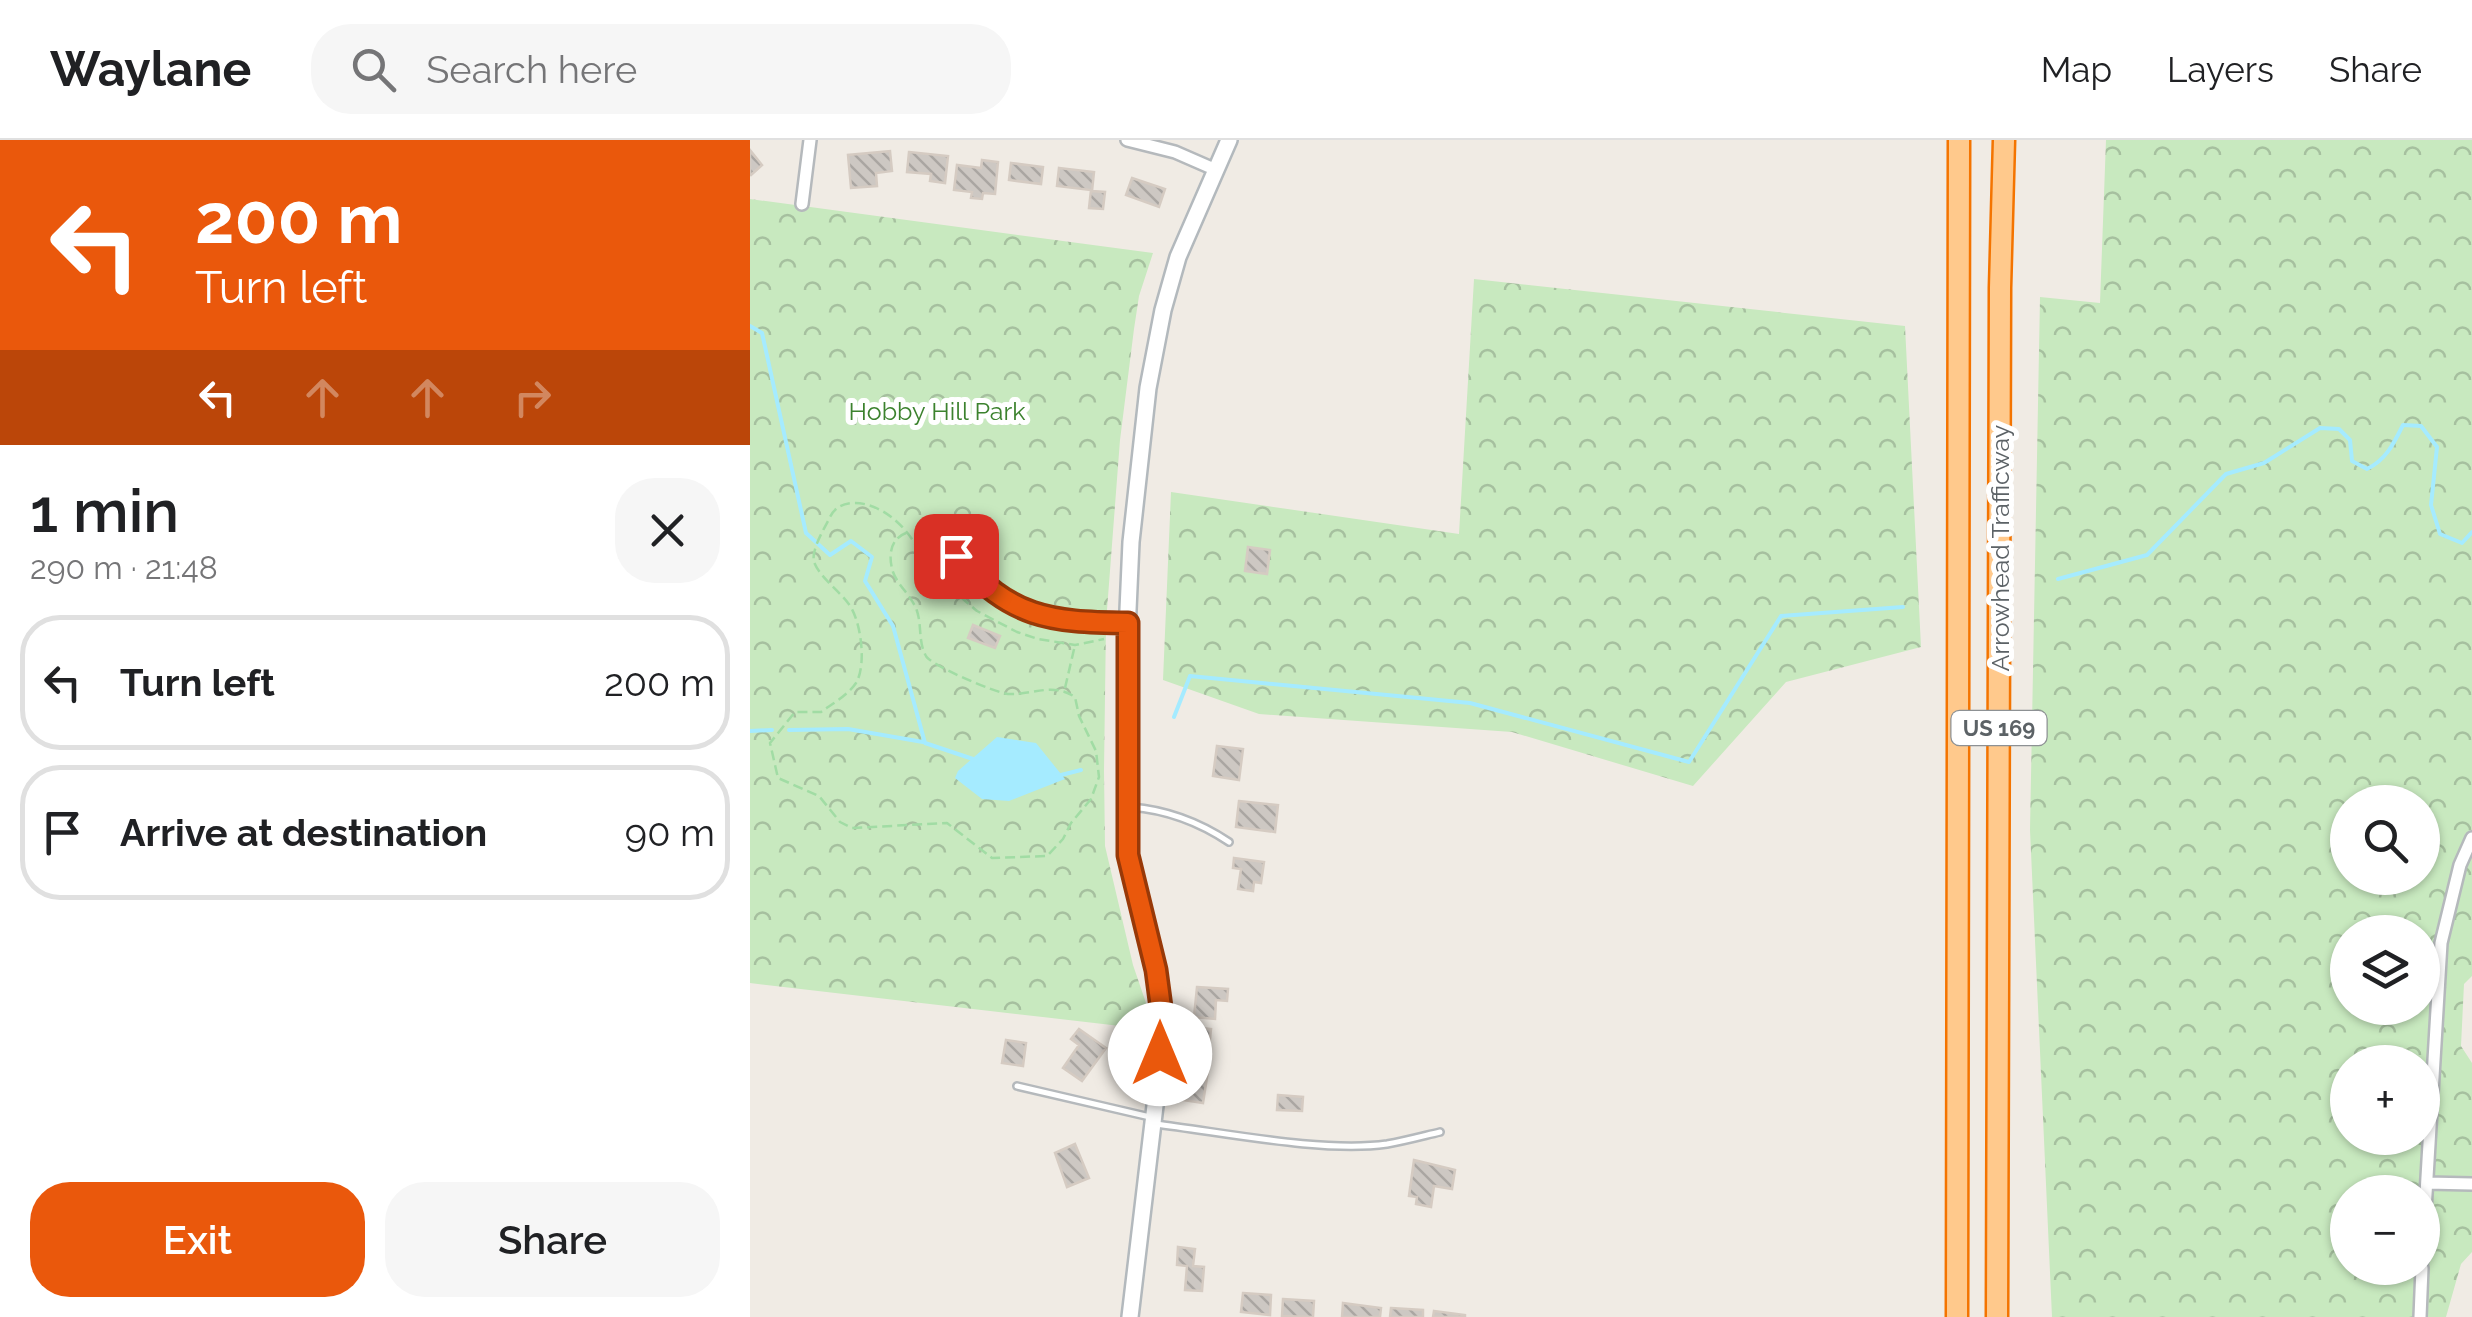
<!DOCTYPE html>
<meta charset="utf-8">
<style>
body{margin:0;font-family:Raleway,sans-serif;background:#f6f6f6;color:#202124;height:100vh;display:flex;flex-direction:column;font-size:38px;white-space:nowrap}
*{box-sizing:border-box;margin:0}
p{font-size:32px;color:#757577}
.icon{flex:none;width:55px;height:55px;fill:none;stroke:currentColor;stroke-width:2;stroke-linecap:round;stroke-linejoin:round}
.map{position:relative;flex:1;overflow:hidden}
.details{display:flex;flex-direction:column;background:#fff;width:750px}
.details>*{flex:none}
.top-card{background:#ea580c;color:#fff;overflow:hidden}
.controls{position:absolute;left:1580px;top:645px;display:grid;gap:20px}
.controls a{display:grid;place-items:center;width:110px;height:110px;border-radius:50%;background:#fff;box-shadow:0 2px 8px #0004;font-size:50px}
.pin{position:absolute;display:grid;place-items:center;width:85px;height:85px;color:#fff;margin:-42px;border-radius:20px;box-shadow:0 5px 15px #0006}
.me{position:absolute;width:110px;margin:-55px;rotate:0deg;stroke-linejoin:round;filter:drop-shadow(0 0 8px #0008)}
.turn{display:flex;align-items:center;gap:35px;height:210px;padding:0 30px;font-size:45px}
.turn .icon{width:130px;height:130px;stroke-width:2.5}
.turn b{display:block;font-size:70px;line-height:85px}
.lanes{display:flex;align-items:center;height:95px;padding:0 30px;background:#0003;justify-content:center;gap:50px;direction:ltr}
.lanes .off{opacity:.35}
.round{display:grid;place-items:center;flex:none;width:105px;height:105px;border-radius:40px;background:#f6f6f6}
.head{display:flex;align-items:center;justify-content:space-between;height:170px;padding:0 30px}
h1{font-size:60px;font-weight:600;line-height:75px}
.button{display:flex;gap:20px;margin-top:auto;padding:20px 30px}
.button a{flex:1;height:115px;border-radius:40px;background:#ea580c;color:#fff;font-size:40px;font-weight:600;line-height:115px;text-align:center}
.button a+a{background:#f6f6f6;color:#202124}
ul{padding:0;list-style:none}
li{display:flex;align-items:center;gap:30px;height:135px;margin:0 20px 15px;padding:0 10px;border:5px solid #e0e0e0;border-radius:40px}
li div{flex:1}
li b{display:block;font-size:38px}
li em{font-style:normal}
header{display:flex;align-items:center;gap:60px;box-sizing:border-box;height:140px;padding:0 50px;background:#fff;border-bottom:2px solid #e0e0e0}
header strong{font-size:48px}
nav{display:flex;gap:55px;margin-inline-start:auto;font-size:35px}
.search{width:700px;height:90px;background:#f6f6f6;display:flex;align-items:center;gap:25px;box-sizing:border-box;padding:0 35px;border-radius:40px;color:#757577;font-size:38px}
main{display:flex;flex:1;min-height:0}
.map>svg:first-child{display:block}
</style>
<header>
<strong>Waylane</strong>
<div class="search"><svg class="icon" aria-label="search" viewBox="0 0 24 24"><circle cx="10" cy="10" r="6"/><path d="M15 15l6 6"/></svg>Search here</div>
<nav><a>Map</a><a>Layers</a><a>Share</a></nav>
</header>
<main>
<section class="details">
<div class="top-card">
<div class="turn"><svg class="icon" aria-label="left" viewBox="0 0 24 24"><path d="M17 20v-9H6M10 6l-5 5 5 5"/></svg><div><b>200 m</b>Turn left</div></div>
<div class="lanes"><svg class="icon" aria-label="left" viewBox="0 0 24 24"><path d="M17 20v-9H6M10 6l-5 5 5 5"/></svg><svg class="icon off" aria-label="ahead" viewBox="0 0 24 24"><path d="M12 20V5M6 11l6-6 6 6"/></svg><svg class="icon off" aria-label="ahead" viewBox="0 0 24 24"><path d="M12 20V5M6 11l6-6 6 6"/></svg><svg class="icon off" aria-label="right" viewBox="0 0 24 24"><path d="M7 20v-9h11M14 6l5 5-5 5"/></svg></div>
</div>
<div class="head"><div><h1>1 min</h1><p>290 m · 21:48</p></div><a class="round"><svg class="icon" aria-label="close" viewBox="0 0 24 24"><path d="M6 6l12 12M18 6L6 18"/></svg></a></div>
<ul>
<li><svg class="icon" aria-label="left" viewBox="0 0 24 24"><path d="M17 20v-9H6M10 6l-5 5 5 5"/></svg><div><b>Turn left</b></div><em>200 m</em></li>
<li><svg class="icon" aria-label="arrive" viewBox="0 0 24 24"><path d="M6 21V4h12l-3 4 3 4H6"/></svg><div><b>Arrive at destination</b></div><em>90 m</em></li>
</ul>
<div class="button"><a>Exit</a><a>Share</a></div>
</section>
<div class="map">
<svg width="1722" height="1177" viewBox="0 0 1722 1177">
<defs>
<pattern id="forest-crowns" width="20" height="18" patternUnits="userSpaceOnUse" patternTransform="scale(2.5)"><rect width="20" height="18" fill="#c8e9bf"/><path d="M2 6a3 3 0 1 1 6 0M12 15a3 3 0 1 1 6 0" fill="none" stroke="#a6c09f"/></pattern>
<pattern id="building-back-hatch" width="6" height="6" patternUnits="userSpaceOnUse" patternTransform="scale(2.5)"><rect width="6" height="6" fill="#cdc8c3"/><path d="M-1 5l2 2M0 0l6 6M5-1l2 2" fill="none" stroke="#aaa6a2"/></pattern>
</defs>
<rect width="100%" height="100%" fill="#f0ebe4"/>
<path fill="url(#forest-crowns)" fill-rule="evenodd" d="M1356,0H1722V836L1714,844L1711,906L1722,923V1112L1711,1124L1696,1177H1302L1280,690L1290,157L1350,163ZM1598,662H1672V738H1598ZM1598,792H1672V868H1598ZM1598,922H1672V998H1598ZM1598,1052H1672V1128H1598Z
M0,59L403,113L389,156L384,189L370,300L356,483L354,631L355,706L383,825L396,863V889L0,843Z
M724,139L1155,186L1171,507L1036,542L943,646L762,592L509,574L413,540L421,352L709,394Z"/>
<path fill="#a5ebff" d="M247,597L286,603L315,639L259,661L232,659L205,638L208,631Z"/>
<g fill="none" stroke-linecap="round" stroke-linejoin="round">
<path stroke="#a5ebff" stroke-width="4" d="M0,186L12,193L56,393L80,415L101,401L122,417L115,441L143,486L175,603L226,620
M1308,439L1397,415L1476,334L1514,323L1570,288L1589,289L1600,300L1602,321L1617,329C1636,320 1644,303 1653,285L1671,286L1687,307L1681,365L1690,394L1712,403L1722,392
M424,577L440,536L720,563L939,622L1031,476L1153,467
M39,590L98,589L173,602
M0,591L22,590
M307,636L331,630"/>
</g>
<path fill="url(#building-back-hatch)" stroke="#d5cbc2" stroke-width="2.5" d="M0,10L12,25L1,35L0,34Z
M140,11L142,31L126,33L127,46L101,48L98,15Z
M159,12L198,16L195,43L180,41L181,34L157,32Z
M232,20L248,22L245,54L233,53L232,59L221,58L222,52L204,50L207,25L231,28Z
M261,23L293,27L291,44L259,40Z
M309,28L344,32L342,51L355,52L353,69L339,68L341,50L307,46Z
M382,38L415,49L409,67L376,55Z
M498,407L520,410L517,434L495,431Z
M223,485L250,496L245,508L218,498Z
M467,606L493,609L489,640L463,636Z
M489,661L528,665L525,692L486,687Z
M484,718L514,722L511,743L504,742L503,751L488,749L491,729L483,728Z
M447,847L478,849L477,861L466,860L465,879L444,877Z
M444,887L461,889L458,918L442,917Z
M329,889L356,908L332,941L313,928L329,905L321,899Z
M256,900L276,903L273,926L252,923Z
M437,928L458,931L453,963L433,960Z
M528,955L553,957L552,971L527,970Z
M325,1004L339,1038L317,1047L305,1013Z
M664,1020L705,1030L702,1049L684,1046L681,1067L666,1064L667,1057L659,1056Z
M428,1107L445,1109L443,1126L454,1127L452,1151L435,1150L437,1126L427,1125Z
M493,1153L521,1155L520,1175L491,1172Z
M533,1159L564,1161L563,1177L532,1176Z
M593,1163L631,1168L630,1177H592Z
M641,1168L673,1170V1177H640Z
M684,1171L715,1175V1177H683Z"/>
<g fill="none" stroke-linecap="round" stroke-linejoin="round">
<g stroke="#b5b9bc" stroke-width="10">
<path id="lane" d="M206,417C262,478 294,482 374,483
M381,667C418,670 449,682 479,702
M267,946L400,977
M405,984C472,992 573,1013 637,1004C655,1001 673,996 690,992"/>
</g>
<g stroke="#b5b9bc" stroke-width="16">
<path id="street" d="M377,0L425,12L464,29
M52,64L60,0
M1677,1043L1722,1044
M1672,1121L1691,803L1710,725L1722,698
M1670,1177L1672,1128"/>
</g>
<g stroke="#b3b9bd" stroke-width="20">
<path id="secondary" d="M380,1177L411,915L412,875L406,829L379,715L376,515L381,402L398,248L413,170L428,117L479,0"/>
</g>
<g stroke="#f47400" stroke-width="25">
<path id="highway" d="M1207,1177L1209,0
M1247,1177L1250,148L1254,0"/>
</g>
<path stroke="#a1dca4" stroke-width="2.5" stroke-dasharray="10 5" stroke-linecap="butt" d="M156,393C140,399 138,416 143,432C148,446 162,456 167,471C172,486 168,502 176,516C180,525 246,553 258,554C284,555 302,542 325,557L329,576L346,611L349,637L341,659L321,683L313,699L297,716L242,718L197,683L102,688L90,682L69,656L28,638L20,603L45,572H71C82,564 98,555 106,543C117,525 111,479 98,463C89,451 69,436 64,422C61,410 74,389 79,379C84,368 91,364 103,363C132,362 161,390 171,416C174,425 174,429 180,437L189,445L199,447L227,471L267,492L288,499L325,505L354,499
M315,548L325,505"/>
<use href="#lane" stroke="#fff" stroke-width="5"/>
<use href="#street" stroke="#fff" stroke-width="11"/>
<use href="#secondary" stroke="#fff" stroke-width="15"/>
<use href="#highway" stroke="#ffc98c" stroke-width="20"/>
</g>
<g fill="none" stroke-linecap="round" stroke-linejoin="round">
<g stroke="#983908" stroke-width="25">
<path id="route" d="M206,416C262,478 297,482 378,483V715L406,830L412,875L410,914"/>
</g>
<use href="#route" stroke="#ea580c" stroke-width="18"/>
</g>
<g text-anchor="middle" stroke-width="10" stroke-linejoin="round" paint-order="stroke">
<rect fill="#fff" stroke="#8d9194" stroke-width="2.5" x="1201.5" y="571" width="95" height="34" rx="8"/>
<g font-size="22" font-weight="bold" fill="#5c6266">
<text x="1249" y="596">US 169</text>
</g>
<g font-size="25" fill="#3c822e" stroke="#fff">
<text x="187" y="280">Hobby Hill Park</text>
</g>
<g font-size="25" fill="#5c6266" stroke="#fff">
<text transform="translate(1250 408) rotate(-90)" y="9">Arrowhead Trafficway</text>
</g>
</g>
</svg>
<div class="controls">
<a><svg class="icon" aria-label="search" viewBox="0 0 24 24"><circle cx="10" cy="10" r="6"/><path d="M15 15l6 6"/></svg></a>
<a><svg class="icon" aria-label="layers" viewBox="0 0 24 24"><path d="M12 4l9 5-9 5-9-5zM3 14l9 5 9-5"/></svg></a>
<a>+</a>
<a>−</a>
</div>
<div class="pin" style="left:206px;top:416px;background:#d93025"><svg class="icon" aria-label="arrive" viewBox="0 0 24 24"><path d="M6 21V4h12l-3 4 3 4H6"/></svg></div>
<svg class="me" style="left:410px;top:914px" viewBox="-20 -20 40 40"><circle r="19" fill="#fff"/><path d="M0-13L10 11 0 6-10 11z" fill="#ea580c"/></svg>
</div>
</main>
